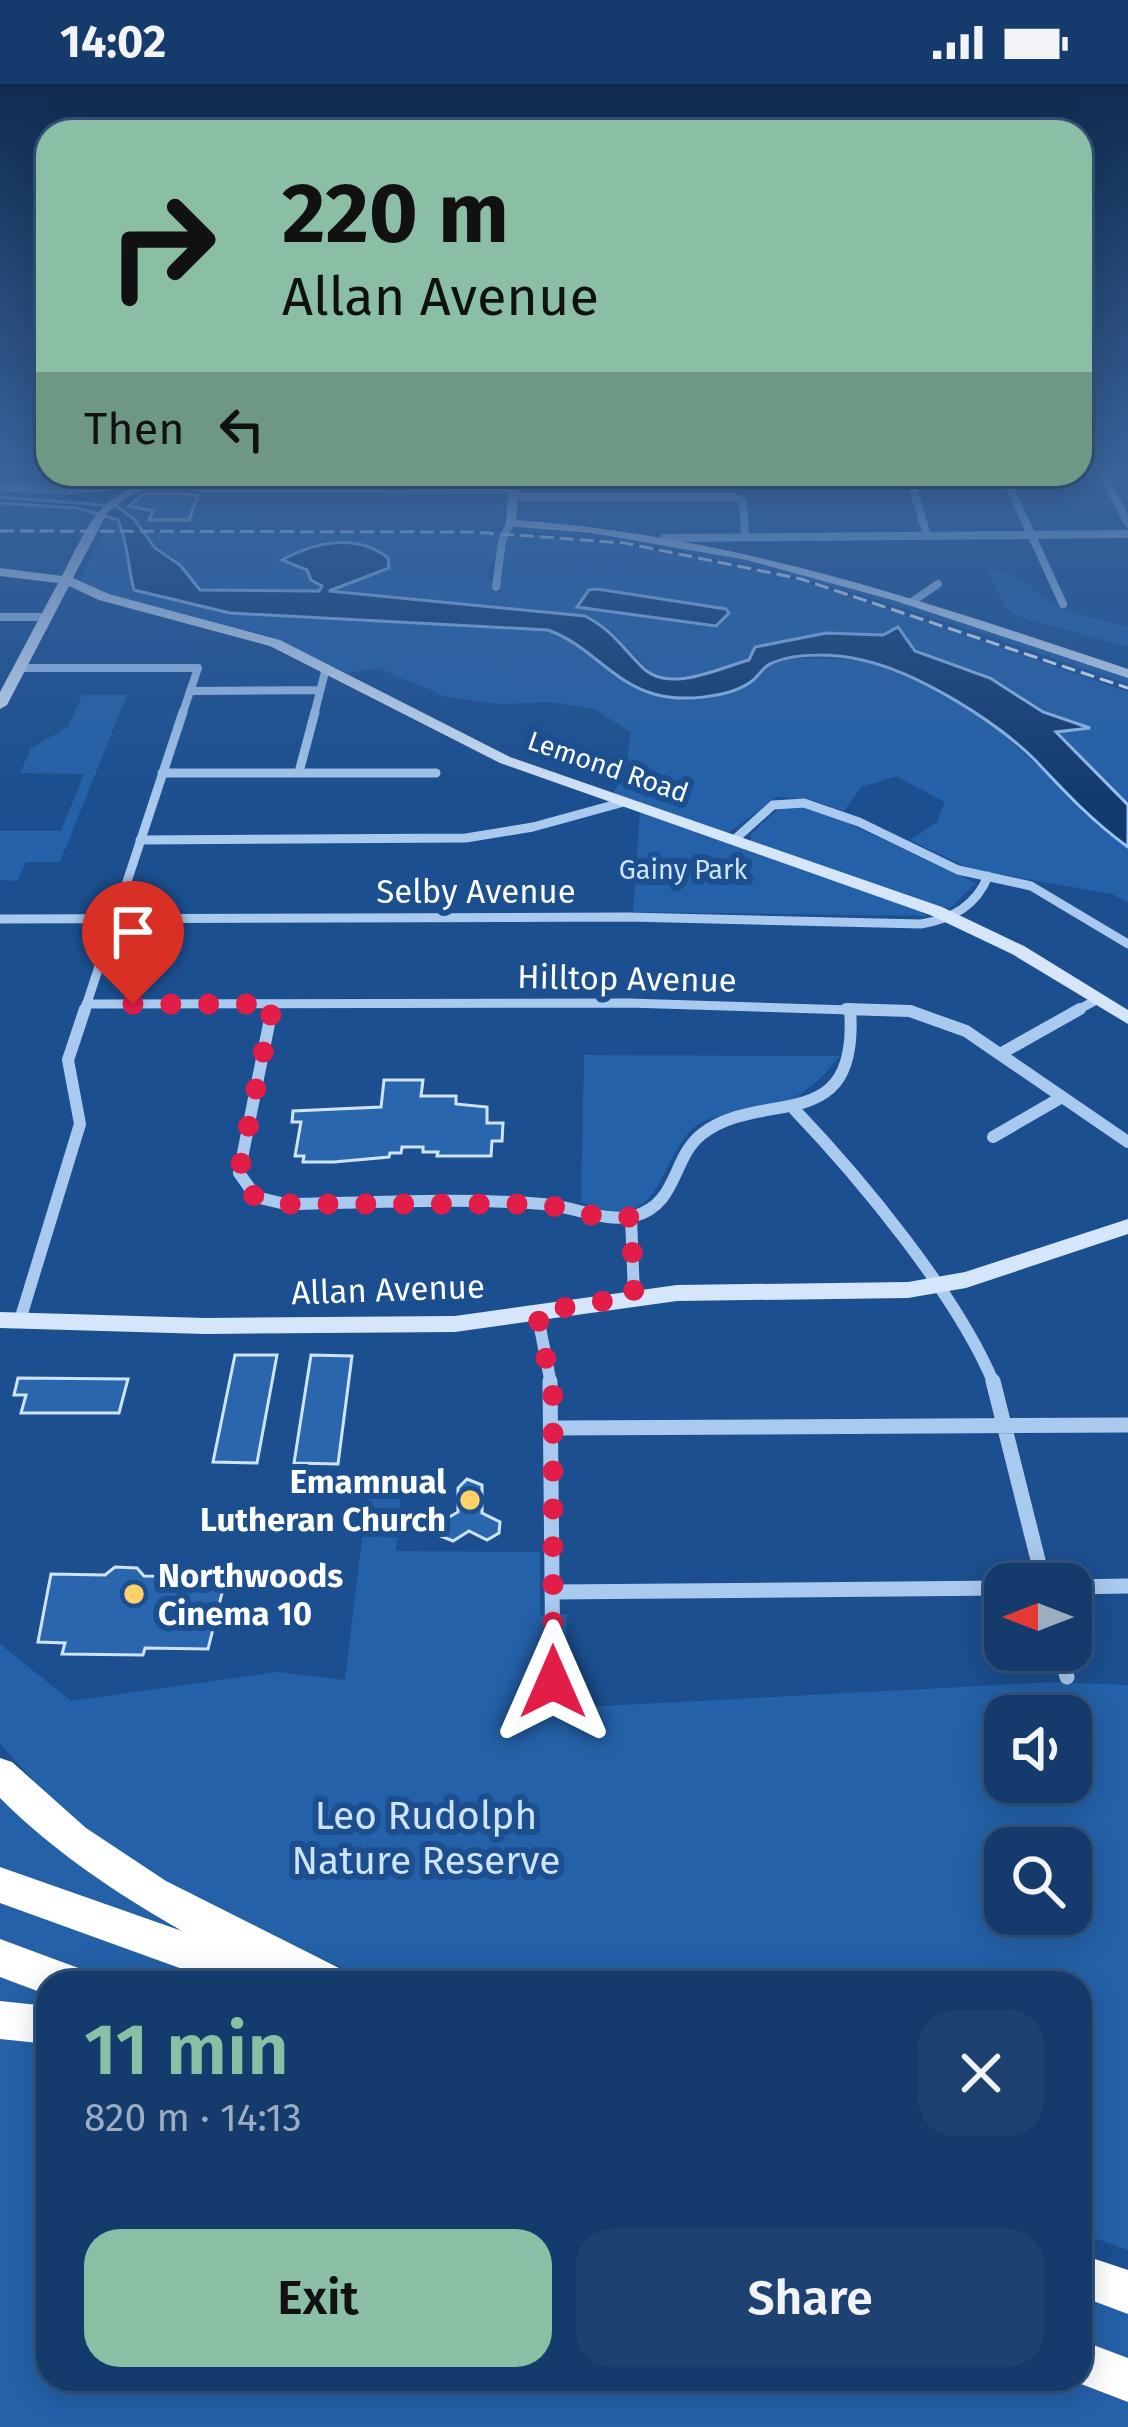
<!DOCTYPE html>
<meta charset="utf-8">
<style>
body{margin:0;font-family:"Fira Sans",sans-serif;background:#1d4271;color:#f1f3f6;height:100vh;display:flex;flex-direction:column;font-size:45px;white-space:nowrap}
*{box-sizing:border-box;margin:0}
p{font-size:39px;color:#9dadc1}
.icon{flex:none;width:66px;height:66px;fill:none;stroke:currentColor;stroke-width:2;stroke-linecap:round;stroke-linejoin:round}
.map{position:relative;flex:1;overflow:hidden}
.side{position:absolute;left:36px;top:1887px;width:1056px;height:420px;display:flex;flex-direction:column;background:#143b6b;border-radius:36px;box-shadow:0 6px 30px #0003,0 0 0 3px #33557e}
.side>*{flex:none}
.guide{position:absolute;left:36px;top:36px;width:1056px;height:366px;border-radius:36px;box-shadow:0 6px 30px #0003,0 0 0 3px #33557e;background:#8abfa5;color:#111;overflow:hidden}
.needle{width:78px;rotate:270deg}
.controls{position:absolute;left:984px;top:1479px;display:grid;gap:24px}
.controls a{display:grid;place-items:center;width:108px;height:108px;border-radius:24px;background:#143b6b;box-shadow:0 6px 30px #0003,0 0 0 3px #33557e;font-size:60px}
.pin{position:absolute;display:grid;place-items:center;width:102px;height:102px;color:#fff;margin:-123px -51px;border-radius:50% 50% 50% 0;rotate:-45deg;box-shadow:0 0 12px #0007}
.pin .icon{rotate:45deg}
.me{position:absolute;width:132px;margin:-66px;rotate:0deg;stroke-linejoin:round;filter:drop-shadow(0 0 9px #0008)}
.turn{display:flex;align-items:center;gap:42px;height:252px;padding:0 48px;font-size:54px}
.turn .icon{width:156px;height:156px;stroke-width:2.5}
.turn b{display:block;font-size:84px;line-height:102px}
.then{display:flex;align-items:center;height:114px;padding:0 48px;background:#0003;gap:24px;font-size:45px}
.round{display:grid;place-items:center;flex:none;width:126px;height:126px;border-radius:36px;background:#1d4271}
.head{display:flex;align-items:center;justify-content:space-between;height:204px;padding:0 48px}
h1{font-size:72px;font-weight:600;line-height:90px;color:#8abfa5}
.button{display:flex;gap:24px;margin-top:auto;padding:24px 48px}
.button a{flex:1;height:138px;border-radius:36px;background:#8abfa5;color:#111;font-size:48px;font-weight:600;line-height:138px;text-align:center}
.button a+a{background:#1d4271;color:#f1f3f6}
.status{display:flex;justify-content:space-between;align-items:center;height:84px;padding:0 60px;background:#143b6b;direction:ltr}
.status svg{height:33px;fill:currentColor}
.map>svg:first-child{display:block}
</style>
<div class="status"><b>14:02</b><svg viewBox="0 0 49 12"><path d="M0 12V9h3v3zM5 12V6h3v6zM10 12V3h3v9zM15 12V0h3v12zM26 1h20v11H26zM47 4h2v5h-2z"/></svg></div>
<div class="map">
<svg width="1128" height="2343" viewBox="0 0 1128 2343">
<rect width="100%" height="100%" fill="#1b4f8f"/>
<path fill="#2461a8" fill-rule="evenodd" d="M385,408H502L507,410L505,427L380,428Z
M111,434C130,445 129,487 143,508L230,529L548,546L586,563L614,592L677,613H699L750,599L767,581L785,574L864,576L926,601L988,637L1128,763V819L1112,810L971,785L918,760L911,756L937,738L945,718L896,692L861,703L844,727L809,715L777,713L728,749L613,709L624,692L631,648L594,625L551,618L501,620L447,613L378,584L348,589L269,552L95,506L81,496Z
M517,443L709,465L846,499L1128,594V600C927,532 729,456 515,447Z
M144,448L500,450L496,477H490L487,495L493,496L492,508L500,507L507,458L515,450L627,461L751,483L854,513L1128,608V721L1055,647L1087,644L1043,628L990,594L883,551L826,549L766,559L749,576L679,595L653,591L609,544L585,532L328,507L380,489L371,463L317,460L282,476L307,486L311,496L323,503L319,507L199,506Z
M986,486C1021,485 1034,512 1062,524C1083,533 1106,537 1128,543V563L1020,533L1005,523Z
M82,611H127L60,778H26L17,797L0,796V747H61L84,690L20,689L31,664L68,643Z
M781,722L804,723L848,739L976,799L950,824L939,823L751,757L750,751Z
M640,726L918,825L927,832L633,828Z
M584,971L840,972C814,1005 789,1022 748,1029C733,1031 716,1031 702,1038C658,1061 668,1159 581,1118Z
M370,1388H403L396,1467L540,1468V1531L567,1530L565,1624L1054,1598L1128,1601V2166L1080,2149V1899H377L210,1826L112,1767L58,1723L0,1660V1560L71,1617L277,1588L345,1596ZM1005,1632H1071V1698H1005ZM1005,1764H1071V1830H1005Z
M0,1690L283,1899H48V2295H1080V2199L1128,2215V2343H0Z"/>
<path fill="#123a6d" stroke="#9cc4f0" stroke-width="3" d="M0,413L116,422L134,435L155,464L180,481L200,506L319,507L322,502L311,496L307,486L282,476C314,458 357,449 388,474L389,484L329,507L585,532C612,546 621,562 641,582C668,611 718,584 749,576L755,563L826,549L883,551L898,543L915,567L990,594L1043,628L1090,644L1056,648L1128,721V763C1093,738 1064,707 1035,676C996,637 917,588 862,576C837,570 796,568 772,579C762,583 760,591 752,597C730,614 680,618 654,610C613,599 590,561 548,546L230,529L134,506C128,484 128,459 118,436L77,424L0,419Z
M597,505L726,525L729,529L716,542L577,523L589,506Z"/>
<path fill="#2a66ad" stroke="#cfe3fa" stroke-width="3" d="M144,410H187L198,412L189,436H149L153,427L129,422Z
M384,996H423L421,1012H456V1020L487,1023V1039H503L502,1057H492L491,1072H437L438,1068H423V1063H402L401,1069H390L389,1073L334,1078H303L304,1072H295L301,1038H292L293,1027L381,1023Z
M235,1271H277L257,1379L213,1378Z
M311,1271L352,1272L338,1380L294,1379Z
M18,1294L128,1295L119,1329H21L26,1311H14Z
M467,1395L482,1401V1429L500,1438L499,1449L487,1456L469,1447L453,1457L438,1451L437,1440L458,1428V1404Z
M115,1483L137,1484L144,1492L226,1493L208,1565L145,1564L143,1571L62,1570L65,1559L38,1558L51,1490L105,1491Z"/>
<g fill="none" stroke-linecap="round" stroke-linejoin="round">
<path stroke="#a9c9ee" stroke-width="8" d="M909,391L927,451
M1004,391L1063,520
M1103,391L1128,439
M156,396L207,405L513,406
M0,403L65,407L107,403
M513,413H735L743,417L745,451
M664,454L1128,450
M496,503L502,458L510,439
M913,517L938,500
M0,533H44
M19,584H198L182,631
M190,607L319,606
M314,631L326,584"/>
<path stroke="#a9c9ee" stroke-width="9" d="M299,688L315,628
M162,689H436
M140,756L466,754L533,743L624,718
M734,756L773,721L804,719L859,738L958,786L1031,802L1128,860
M0,835L628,833L921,840C952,835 976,822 988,792
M86,920L629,919L913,928
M84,928L183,628
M271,928L273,920
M1074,928L1098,915"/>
<path stroke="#a9c9ee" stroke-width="12" d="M272,925L239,1089L256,1113L285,1120C371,1119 458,1113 543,1120C574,1122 603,1139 634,1132C678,1121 672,1073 702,1050C763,1003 860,1055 850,925
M846,925L910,927L966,947L1128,1058
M1000,970L1080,925
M794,1025C860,1094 958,1212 994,1300
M993,1053L1062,1013
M631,1133L634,1212
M537,1228L551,1300
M20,1236L80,1040L68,976L85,925"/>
<path stroke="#a9c9ee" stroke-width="15" d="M550,1297L553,1597
M993,1297L1044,1500
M553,1344L1128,1341
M1071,1503L1128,1502
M553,1508L1005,1504
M1060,1566L1067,1593"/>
<path fill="#d6e6fa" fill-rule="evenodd" d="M155,391H171L126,414L107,429L73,494L109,510L280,556L510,673L942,823L1024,862L1128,926V940L1012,870L930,831L500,679L270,562L99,516L69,502L7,621L0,625V608L58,499L0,492V484L62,492C93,433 92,421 155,391Z
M509,391H521L516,436C735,452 922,516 1128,585V594L896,517L747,476L591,449L506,442Z
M1128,1135V1150L966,1204L908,1214L677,1217L455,1248L205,1250L0,1244V1228L205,1234L455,1232L677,1201L908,1198L965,1188Z"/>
<path fill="#fff" fill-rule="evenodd" d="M0,1674L12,1678L86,1744L166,1797L341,1885L346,1899H221L0,1819V1783L182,1847C116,1809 54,1768 0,1714Z
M0,1855L81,1885L86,1899H48V1911L0,1893Z
M0,1917L48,1922V1960L0,1955Z
M1080,2170L1128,2186V2230L1080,2212Z
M1080,2256L1128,2274V2318L1068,2295H1080Z"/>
<path stroke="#fff" stroke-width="3" stroke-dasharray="14 6" stroke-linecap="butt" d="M0,447L474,448L625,459L801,495L1128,604"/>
</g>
<linearGradient id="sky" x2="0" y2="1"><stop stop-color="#0f2b4f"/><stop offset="0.54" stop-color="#39639b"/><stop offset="1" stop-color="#39639b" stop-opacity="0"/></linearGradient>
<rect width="1128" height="719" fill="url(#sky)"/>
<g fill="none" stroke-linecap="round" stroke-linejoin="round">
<path stroke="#e11d48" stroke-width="21" stroke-dasharray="0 37.8" d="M133,920H273L239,1089C243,1112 264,1119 286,1120H544L604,1134L631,1133L634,1212L537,1228L553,1312V1598"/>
</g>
<g fill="#ffd166" stroke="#1b4f8f" stroke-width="4.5">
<circle cx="470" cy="1416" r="12"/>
<circle cx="134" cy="1510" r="12"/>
</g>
<g text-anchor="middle" stroke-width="12" stroke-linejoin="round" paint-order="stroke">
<g font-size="27" fill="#fff" stroke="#1b4f8f">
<text transform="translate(608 683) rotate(19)" y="9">Lemond Road</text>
</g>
<g font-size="27" fill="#cfe3fa" stroke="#1b4f8f">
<text x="683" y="795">Gainy Park</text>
</g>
<g font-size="33" fill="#fff" stroke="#1b4f8f">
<text x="476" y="819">Selby Avenue</text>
<text transform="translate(627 894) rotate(1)" y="12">Hilltop Avenue</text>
<text transform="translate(388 1205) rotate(-2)" y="12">Allan Avenue</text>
</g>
<g font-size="33" font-weight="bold" fill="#fff" stroke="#1b4f8f" text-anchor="end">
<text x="446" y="1409">Emamnual<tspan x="446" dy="38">Lutheran Church</tspan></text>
<text x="158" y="1503" text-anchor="start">Northwoods<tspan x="158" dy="38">Cinema 10</tspan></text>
</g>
<g font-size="39" fill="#cfe3fa" stroke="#1b4f8f">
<text x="426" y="1745">Leo Rudolph<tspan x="426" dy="45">Nature Reserve</tspan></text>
</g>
</g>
</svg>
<div class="controls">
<a><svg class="needle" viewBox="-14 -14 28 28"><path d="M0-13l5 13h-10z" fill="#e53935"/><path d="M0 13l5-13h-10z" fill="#9dadc1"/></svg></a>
<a><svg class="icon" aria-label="sound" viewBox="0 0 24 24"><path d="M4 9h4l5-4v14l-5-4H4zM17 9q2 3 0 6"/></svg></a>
<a><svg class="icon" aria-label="search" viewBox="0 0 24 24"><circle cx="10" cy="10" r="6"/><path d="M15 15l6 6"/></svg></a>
</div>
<div class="pin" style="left:133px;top:920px;background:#d93025"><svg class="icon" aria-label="arrive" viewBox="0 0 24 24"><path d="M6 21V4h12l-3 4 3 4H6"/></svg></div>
<svg class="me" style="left:553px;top:1598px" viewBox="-20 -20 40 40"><path d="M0-17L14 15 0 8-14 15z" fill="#e11d48" stroke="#fff" stroke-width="4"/></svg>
<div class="guide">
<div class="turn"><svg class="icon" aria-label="right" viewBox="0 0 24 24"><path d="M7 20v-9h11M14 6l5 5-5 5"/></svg><div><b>220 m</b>Allan Avenue</div></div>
<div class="then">Then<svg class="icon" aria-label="left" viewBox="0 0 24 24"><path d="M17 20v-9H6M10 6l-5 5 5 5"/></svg></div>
</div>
<section class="side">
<div class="head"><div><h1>11 min</h1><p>820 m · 14:13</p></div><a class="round"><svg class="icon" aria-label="close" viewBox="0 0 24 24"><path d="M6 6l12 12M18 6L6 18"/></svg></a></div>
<div class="button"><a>Exit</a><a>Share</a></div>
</section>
</div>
